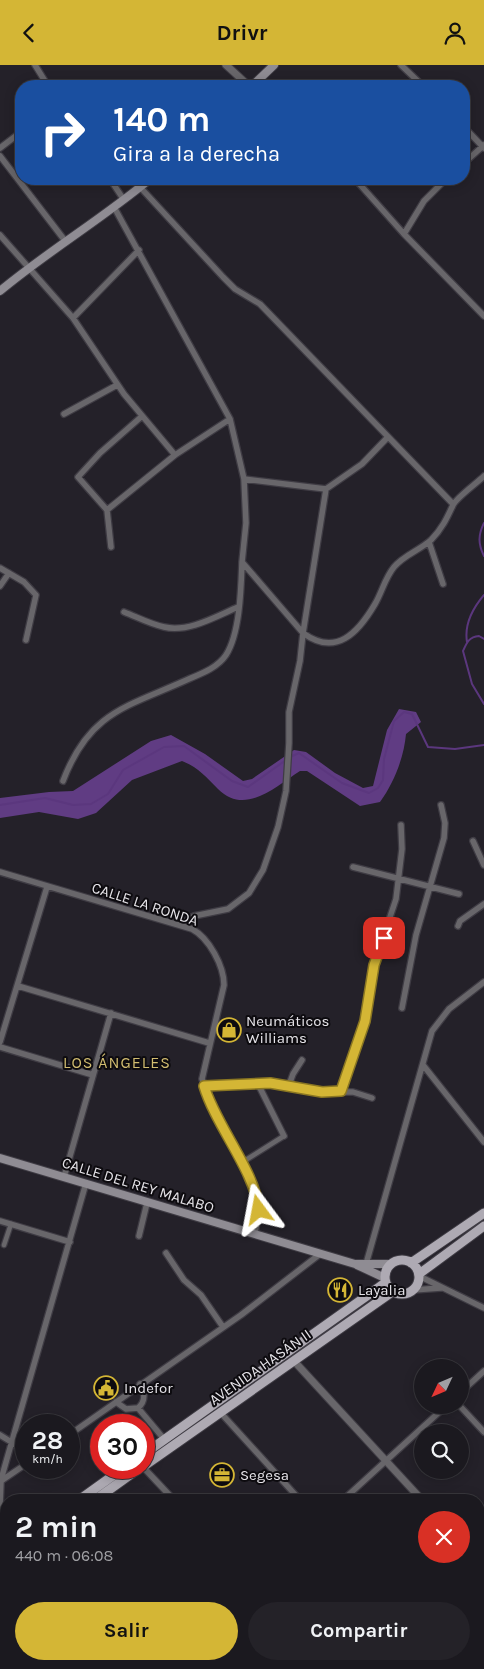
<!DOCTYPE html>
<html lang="es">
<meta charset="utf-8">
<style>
body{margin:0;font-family:Karla,sans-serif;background:#242228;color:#f1f3f6;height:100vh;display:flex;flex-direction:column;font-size:19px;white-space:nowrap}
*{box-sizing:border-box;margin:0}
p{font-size:16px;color:#a0a0a4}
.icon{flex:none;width:28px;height:28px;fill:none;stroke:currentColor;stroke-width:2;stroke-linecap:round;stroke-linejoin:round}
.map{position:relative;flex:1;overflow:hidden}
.details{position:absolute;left:0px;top:1429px;width:485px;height:176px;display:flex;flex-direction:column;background:#1b191f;border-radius:20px 20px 0 0;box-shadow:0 2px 12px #0003,0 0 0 1px #39383d}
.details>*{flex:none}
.hud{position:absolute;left:15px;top:15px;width:455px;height:105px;border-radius:20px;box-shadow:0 2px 12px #0003,0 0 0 1px #39383d;background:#1a4fa0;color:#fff;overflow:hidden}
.needle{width:32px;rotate:226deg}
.buttons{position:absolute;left:414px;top:1294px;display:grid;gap:10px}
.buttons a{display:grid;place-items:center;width:55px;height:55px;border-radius:50%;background:#1b191f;box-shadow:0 2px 12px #0003,0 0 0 1px #39383d;font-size:25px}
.speed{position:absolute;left:15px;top:1349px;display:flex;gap:10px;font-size:25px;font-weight:700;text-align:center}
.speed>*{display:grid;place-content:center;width:65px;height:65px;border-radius:50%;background:#1b191f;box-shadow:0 2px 12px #0003,0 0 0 1px #39383d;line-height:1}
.speed small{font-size:12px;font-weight:400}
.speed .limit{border:8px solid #d22;background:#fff;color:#111}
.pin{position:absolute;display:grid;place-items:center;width:42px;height:42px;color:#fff;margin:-21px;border-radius:10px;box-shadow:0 2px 8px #0006}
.me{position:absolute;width:55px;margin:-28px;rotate:347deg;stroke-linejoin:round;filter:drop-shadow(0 0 4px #0008)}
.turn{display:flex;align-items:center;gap:18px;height:105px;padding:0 15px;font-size:22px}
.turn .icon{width:65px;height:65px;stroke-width:2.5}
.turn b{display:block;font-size:35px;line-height:42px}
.round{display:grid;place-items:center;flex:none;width:52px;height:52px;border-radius:26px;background:#242228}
.headline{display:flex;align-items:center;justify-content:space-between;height:85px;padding:0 15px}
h1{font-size:30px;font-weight:700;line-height:38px}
.cta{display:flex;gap:10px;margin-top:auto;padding:10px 15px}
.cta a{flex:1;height:58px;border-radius:30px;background:#d4b635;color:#111;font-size:20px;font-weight:700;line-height:58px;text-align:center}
.cta a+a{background:#242228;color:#f1f3f6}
header{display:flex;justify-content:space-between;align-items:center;height:65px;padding:0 15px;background:#d4b635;color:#111;font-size:22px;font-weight:700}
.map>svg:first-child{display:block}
</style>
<header><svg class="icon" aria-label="back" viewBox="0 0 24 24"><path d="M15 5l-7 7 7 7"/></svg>Drivr<svg class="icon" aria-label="person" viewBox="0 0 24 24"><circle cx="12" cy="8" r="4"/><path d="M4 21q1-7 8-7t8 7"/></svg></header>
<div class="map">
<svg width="484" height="1604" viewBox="0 0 484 1604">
<rect width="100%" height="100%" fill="#242129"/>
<path fill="#3e2a53" d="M4,1575L6,1580V1599H13L14,1604H0V1581Z"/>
<path fill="#603c83" d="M399,644L416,647L421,657L406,669C404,692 394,718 380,737L360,741L307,706H300C275,722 245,751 218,724C205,711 199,703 182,696L132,715L96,748L78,754L39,747L0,753V733L49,727L73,726L151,676L171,670L205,689L243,716L252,714L294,685L306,687L335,708L363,723L373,721L387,665Z"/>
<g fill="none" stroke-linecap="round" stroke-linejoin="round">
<path stroke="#5b377e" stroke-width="2" d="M484,458C478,470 478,479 484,491
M484,574L479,571C469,572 467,577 463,586L472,619L484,639
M467,577C464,559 473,543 484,530
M290,692L299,688L342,718L369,728L378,723L383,715L384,694L394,656L404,647L412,649L428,682L455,684L484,680
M0,740L45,733L73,740L91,739L108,729L123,705L164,682L184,681L232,716L248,722L286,695"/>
<g stroke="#3f3c44" stroke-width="7">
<path id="pedestrian" d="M241,1098L284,1071
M4,1180L11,1159"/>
</g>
<g stroke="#3f3c44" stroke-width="8">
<path id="minor" d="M35,0L48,21
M401,0L423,21
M259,15L265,21
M464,62L484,83
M0,83L21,67
M0,91L66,177
M464,98L484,80
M110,114L124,135
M355,114L404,169L484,251
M140,122L223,212L235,224L260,239L453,439
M114,142L230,354L244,414L246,458L242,497L303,568C336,592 358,568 375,539C382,527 385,513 394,502C404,490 420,485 431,475C442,464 447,453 453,440C457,432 477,418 484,411
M404,169L424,136L446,114
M0,170L73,253L124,329L175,390
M73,253L139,185
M64,349L117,320
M244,414L326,424L362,399L387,373
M107,445L78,412L100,388L141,352
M429,477L443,519
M111,482L107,445L175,390L230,354
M0,503L24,517L36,530L26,575
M0,521L9,508
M124,547C137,552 150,559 164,562C188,568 217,551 238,542
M63,716C90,645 128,642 191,613C203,608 218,602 226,590C240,568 241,524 242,497
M473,776L484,800
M353,802L459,829
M0,807L192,864C209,873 224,901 224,920L202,1014L220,1057L255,1123L259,1145L255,1168
M179,860L194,851L228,844L249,828L263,805L278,762L286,726L289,678V647L300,596L303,568L326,424
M458,861L460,856L484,839
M18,921L209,978
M402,943L416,870L444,773L445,758L441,740
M0,977L47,822
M0,982L93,1010
M423,1000L484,1077
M258,1019L284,1071
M289,1020L293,1009L302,995
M204,1021L278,1019L322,1027H353L372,1033
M341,1026L365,956L374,900L396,834L402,784L401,760
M64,1112L111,948
M0,1156L70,1177
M139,1171L147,1138
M166,1188L184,1215L201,1230L223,1262
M366,1199L432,966L449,944L484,917
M419,1211L484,1243
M413,1225L441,1223
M460,1328L484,1306
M116,1337L126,1344L138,1343C146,1336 145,1328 140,1319
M459,1340L484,1367
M138,1343L164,1374
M220,1347L300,1435
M0,1370L26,1386
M69,1370L241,1250L320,1189
M143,1402L174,1435
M1,1416L26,1399
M0,1418L86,1118
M343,1435L447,1340
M0,1441L1,1416
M205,1599L210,1604
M325,1599L329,1604
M448,1599L452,1604
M158,1604L164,1599"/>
</g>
<g stroke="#3f3c44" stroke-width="9">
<path id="tertiary" d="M226,0L249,21
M294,1296L422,1435
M479,1498L484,1504"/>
</g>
<g stroke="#3f3c44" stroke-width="10">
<path id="secondary" d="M252,21L274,0
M0,226C48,186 102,154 150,114
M0,1093L355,1199H391
M357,1200L385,1213"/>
</g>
<g stroke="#3f3c44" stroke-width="11">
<path id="primary" d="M385 1212a17 17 0 1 1 34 0a17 17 0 1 1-34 0Z
M411,1198L484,1148
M419,1209L484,1161
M144,1389L385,1218
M144,1401L392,1227
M79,1435L125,1402
M95,1435L141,1402
M0,1491L6,1486
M0,1503L6,1498
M0,1555L6,1567
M24,1599L26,1604"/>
</g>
<use href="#pedestrian" stroke="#68666a" stroke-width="4.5"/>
<use href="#minor" stroke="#68666a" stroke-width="5.5"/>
<use href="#tertiary" stroke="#68666a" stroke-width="7"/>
<use href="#secondary" stroke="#8f8c93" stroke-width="8"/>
<use href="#primary" stroke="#aeaab3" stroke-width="9"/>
</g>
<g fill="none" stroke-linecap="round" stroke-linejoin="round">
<g stroke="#8a7622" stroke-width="12">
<path id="route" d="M259,1145C255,1106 216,1061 204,1021L270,1018L322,1027L341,1026L365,956L374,900L384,873"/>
</g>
<use href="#route" stroke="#d4b635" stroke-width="9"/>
</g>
<defs>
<g id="shop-ring" transform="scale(1.25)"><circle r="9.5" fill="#0d0b0f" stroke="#d4b635" stroke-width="1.5"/><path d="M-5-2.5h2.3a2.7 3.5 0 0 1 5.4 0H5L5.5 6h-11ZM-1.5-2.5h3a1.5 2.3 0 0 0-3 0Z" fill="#d4b635"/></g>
<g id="restaurant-ring" transform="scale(1.25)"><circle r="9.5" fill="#0d0b0f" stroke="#d4b635" stroke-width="1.5"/><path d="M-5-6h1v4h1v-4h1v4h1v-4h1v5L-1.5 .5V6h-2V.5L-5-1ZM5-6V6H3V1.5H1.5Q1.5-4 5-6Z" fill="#d4b635"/></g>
<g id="civic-ring" transform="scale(1.25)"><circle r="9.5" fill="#0d0b0f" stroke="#d4b635" stroke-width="1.5"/><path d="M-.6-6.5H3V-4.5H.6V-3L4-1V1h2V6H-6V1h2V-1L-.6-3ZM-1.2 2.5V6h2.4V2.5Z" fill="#d4b635"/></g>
<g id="office-ring" transform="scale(1.25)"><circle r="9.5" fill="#0d0b0f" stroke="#d4b635" stroke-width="1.5"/><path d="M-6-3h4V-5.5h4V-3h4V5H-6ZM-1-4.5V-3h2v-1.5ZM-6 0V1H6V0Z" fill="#d4b635"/></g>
</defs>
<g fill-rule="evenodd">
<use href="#shop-ring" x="229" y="965"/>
<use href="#restaurant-ring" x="340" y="1225"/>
<use href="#civic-ring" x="106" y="1323"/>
<use href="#office-ring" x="222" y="1410"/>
</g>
<g text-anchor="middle" stroke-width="4" stroke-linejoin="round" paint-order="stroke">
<g font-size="15" fill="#e6e4e9" stroke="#0d0b0f">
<text transform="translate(145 839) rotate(18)" y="5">CALLE LA RONDA</text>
<text transform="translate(138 1120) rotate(17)" y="5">CALLE DEL REY MALABO</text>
<text transform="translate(260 1302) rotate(-35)" y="5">AVENIDA HASÁN II</text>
</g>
<g font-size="15" fill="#e6e4e9" stroke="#0d0b0f" text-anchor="start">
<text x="246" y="961">Neumáticos<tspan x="246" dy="17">Williams</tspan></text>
<text x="358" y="1230">Layalia</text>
<text x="124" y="1328">Indefor</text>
<text x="240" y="1415">Segesa</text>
</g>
<g font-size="16" letter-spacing="1" fill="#d2bd70" stroke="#0d0b0f">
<text x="117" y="1003">LOS ÁNGELES</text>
</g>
</g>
</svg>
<div class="buttons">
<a><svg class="needle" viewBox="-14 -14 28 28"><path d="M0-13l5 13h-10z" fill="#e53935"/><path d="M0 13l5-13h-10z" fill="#a0a0a4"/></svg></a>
<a><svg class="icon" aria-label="search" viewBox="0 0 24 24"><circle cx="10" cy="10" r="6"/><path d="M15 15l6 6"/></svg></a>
</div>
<div class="speed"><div>28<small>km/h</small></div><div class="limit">30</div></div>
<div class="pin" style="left:384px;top:873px;background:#d93025"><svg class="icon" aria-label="arrive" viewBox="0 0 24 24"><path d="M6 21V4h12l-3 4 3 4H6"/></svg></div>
<svg class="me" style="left:259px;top:1145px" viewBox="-20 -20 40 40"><path d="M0-17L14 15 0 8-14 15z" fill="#d4b635" stroke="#fff" stroke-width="4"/></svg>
<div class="hud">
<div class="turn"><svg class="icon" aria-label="right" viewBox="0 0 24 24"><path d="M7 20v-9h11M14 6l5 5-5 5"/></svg><div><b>140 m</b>Gira a la derecha</div></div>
</div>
<section class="details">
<div class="headline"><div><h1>2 min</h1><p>440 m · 06:08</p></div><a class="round" style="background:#d93025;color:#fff"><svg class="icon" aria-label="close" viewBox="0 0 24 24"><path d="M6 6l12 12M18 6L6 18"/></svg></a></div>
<div class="cta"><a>Salir</a><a>Compartir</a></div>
</section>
</div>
